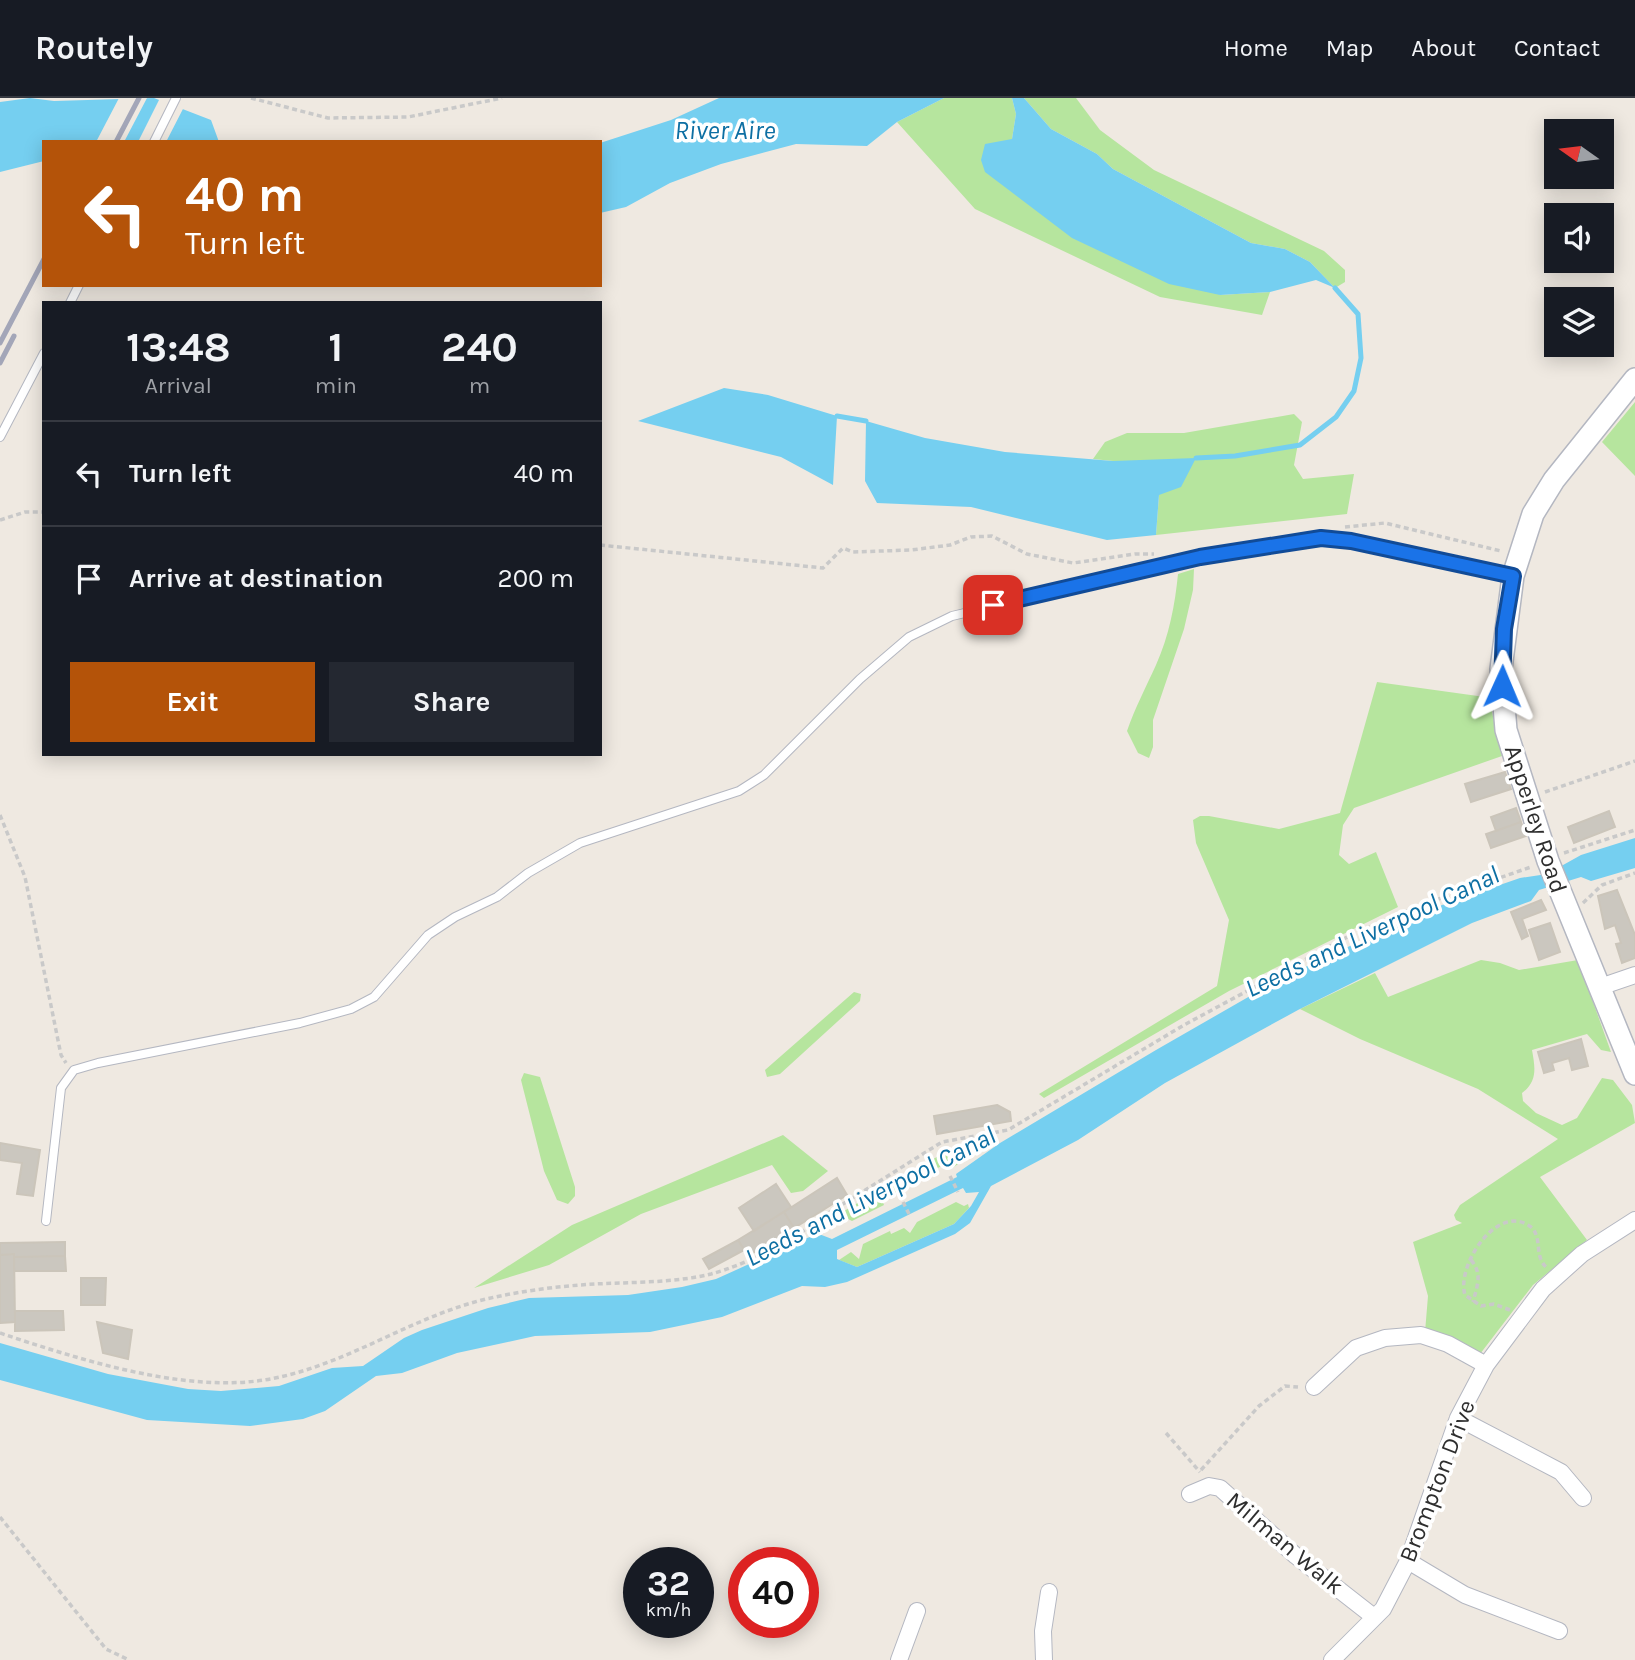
<!DOCTYPE html>
<style>
body{margin:0;font-family:Karla,sans-serif;background:#242831;color:#f1f3f6;height:100vh;display:flex;flex-direction:column;font-size:26px;white-space:nowrap}
*{box-sizing:border-box;margin:0}
p{font-size:23px;color:#9ea1a6}
.icon{flex:none;width:38px;height:38px;fill:none;stroke:currentColor;stroke-width:2;stroke-linecap:round;stroke-linejoin:round}
.map{position:relative;flex:1;overflow:hidden}
.drawer{position:absolute;left:42px;top:203px;width:560px;height:455px;display:flex;flex-direction:column;background:#171b24;border-radius:0px;box-shadow:0 4px 18px #0003}
.drawer>*{flex:none}
.banner{position:absolute;left:42px;top:42px;width:560px;height:147px;border-radius:0px;box-shadow:0 4px 18px #0003;background:#b45309;color:#fff;overflow:hidden}
.needle{width:46px;rotate:284deg}
.buttons{position:absolute;left:1544px;top:21px;display:grid;gap:14px}
.buttons a{display:grid;place-items:center;width:70px;height:70px;border-radius:0px;background:#171b24;box-shadow:0 4px 18px #0003;font-size:35px}
.speed{position:absolute;left:623px;top:1449px;display:flex;gap:14px;font-size:35px;font-weight:700;text-align:center}
.speed>*{display:grid;place-content:center;width:91px;height:91px;border-radius:50%;background:#171b24;box-shadow:0 4px 18px #0003;line-height:1}
.speed small{font-size:18px;font-weight:400}
.speed .limit{border:10px solid #d22;background:#fff;color:#111}
.pin{position:absolute;display:grid;place-items:center;width:60px;height:60px;color:#fff;margin:-30px;border-radius:14px;box-shadow:0 4px 10px #0006}
.me{position:absolute;width:77px;margin:-38px;rotate:1deg;stroke-linejoin:round;filter:drop-shadow(0 0 5px #0008)}
.turn{display:flex;align-items:center;gap:24px;height:147px;padding:0 28px;font-size:32px}
.turn .icon{width:91px;height:91px;stroke-width:2.5}
.turn b{display:block;font-size:49px;line-height:60px}
.eta{display:flex;justify-content:space-evenly;align-items:center;height:119px;text-align:center}
.eta b{font-size:42px;font-weight:700;line-height:49px}
.primary-button{display:flex;gap:14px;margin-top:auto;padding:14px 28px}
.primary-button a{flex:1;height:80px;border-radius:0px;background:#b45309;color:#fff;font-size:28px;font-weight:700;line-height:80px;text-align:center}
.primary-button a+a{background:#242831;color:#f1f3f6}
ul{padding:0;list-style:none}
li{display:flex;align-items:center;gap:21px;height:105px;padding:0 28px;border-top:2px solid #363941}
li div{flex:1}
li b{display:block;font-size:26px}
li em{font-style:normal}
header{display:flex;align-items:center;gap:42px;box-sizing:border-box;height:98px;padding:0 35px;background:#171b24;border-bottom:2px solid #363941}
header strong{font-size:33px}
nav{display:flex;gap:38px;margin-inline-start:auto;font-size:24px}
.map>svg:first-child{display:block}
</style>
<header>
<strong>Routely</strong>
<nav><a>Home</a><a>Map</a><a>About</a><a>Contact</a></nav>
</header>
<div class="map">
<svg width="1635" height="1562" viewBox="0 0 1635 1562">
<rect width="100%" height="100%" fill="#efe9e1"/>
<path fill="#b6e59e" d="M944,0H1012L1016,16L1012,41L1220,197L1270,194L1262,217L1160,199L975,111L897,24Z
M1024,0H1076L1100,32L1154,72L1324,153L1345,172V184L1335,190L1310,164L1285,151L1251,145L1113,71L1097,56L1051,31Z
M1635,304V378L1602,344Z
M1294,316L1302,324L1294,367L1303,381L1354,376L1347,416L1156,437L1159,397L1113,363L1093,361L1105,344L1127,335H1184Z
M1194,471L1193,492L1184,531L1153,622V649L1149,660L1138,655L1127,633C1135,610 1146,589 1156,567C1169,538 1175,507 1178,476Z
M1377,584L1485,599L1490,605L1502,658L1354,710L1343,727L1339,757L1349,766L1376,754L1398,809L1229,893L1044,1000L1039,996L1217,888L1229,822L1196,745L1193,722L1200,718H1209L1279,731L1340,715Z
M1481,862L1500,865L1519,872L1578,862L1611,954L1601,952L1587,936L1532,952C1535,969 1538,983 1522,995L1523,1003L1536,1015L1562,1027L1577,1020L1602,980L1613,982L1632,1007L1635,1025L1540,1079L1587,1142L1533,1187L1480,1256L1425,1234L1428,1198L1413,1144L1462,1125L1456,1122L1454,1117L1460,1107L1558,1041L1478,991L1360,941L1300,911L1375,875L1388,899Z
M854,894L861,896L860,903L780,976L767,979L765,972Z
M524,975L540,979L575,1089V1098L568,1106L557,1102L544,1073L521,982Z
M783,1037L828,1073L803,1093L791,1095L772,1067L641,1116L549,1167L474,1190L572,1127Z
M984,1045L953,1070L942,1068L927,1075L923,1067L947,1053Z
M913,1072L917,1086L881,1100L884,1107L852,1123L844,1119L832,1124L829,1122Z
M956,1104L964,1108L968,1106L969,1110L954,1126L857,1169L839,1162L851,1154L859,1161L863,1146L890,1133L891,1136L904,1130L910,1135L917,1124Z"/>
<path fill="#75cff0" fill-rule="evenodd" d="M30,0L54,3L154,0L211,22L219,44H44V63L0,74V4Z
M719,0H944L897,24L867,48L796,46L721,66L670,85L626,109L600,115V45L671,22Z
M1012,0H1024L1051,31L1097,56L1113,71L1251,145L1285,151L1310,164L1335,190L1316,182L1270,194L1220,197L1169,186L1072,140L985,74L981,62L985,46L1012,41L1016,16Z
M724,290L768,297L837,318L833,387L781,359L638,323Z
M866,323L925,340L1005,354L1113,363L1196,360L1181,389L1159,397L1156,437L1107,442L971,409L877,405L865,383Z
M1635,740V770L1591,783L1581,779L1539,792L1531,803L1472,825L1298,912L1165,985L1078,1042L991,1088L970,1125L955,1136L847,1184L825,1189L802,1188L722,1219L650,1234L535,1238L457,1255L402,1275L376,1278L325,1313L303,1321L250,1328L147,1322L0,1282V1245L108,1276L188,1291L221,1293L279,1288L332,1270L363,1268L404,1240L422,1232L488,1210L529,1200L628,1197L682,1189L716,1181L807,1140L819,1136L832,1141L957,1079L956,1076L1000,1045L1156,952L1257,894L1323,860L1442,807L1520,780L1547,776L1581,757ZM963,1090L966,1095L979,1094L971,1108L954,1126L857,1169L837,1161V1152Z"/>
<path fill="#efe9e1" d="M119,0H147L124,44H96Z
M160,0L185,7L166,44H138Z"/>
<g fill="none" stroke-linecap="round" stroke-linejoin="round">
<path stroke="#75cff0" stroke-width="5" d="M837,318L866,323
M1196,360L1235,358L1300,347L1336,319L1354,293L1361,260L1358,216L1335,190"/>
</g>
<path fill="#cbc7bf" stroke="#cbc5ba" stroke-width="2" d="M1505,674L1511,691L1471,704L1465,686Z
M1516,710L1521,724L1496,733L1491,719Z
M1609,713L1615,729L1574,745L1568,729Z
M1521,724L1526,738L1491,750L1486,736Z
M1617,792L1635,837V860L1622,865L1616,846L1621,845L1615,827L1605,831L1598,798Z
M1541,802L1546,812L1522,821L1528,838L1522,841L1511,814Z
M1550,825L1560,854L1539,862L1529,832Z
M1581,941L1588,968L1572,972L1569,960L1552,965L1554,972L1544,975L1538,954Z
M997,1007L1010,1014L1011,1023L937,1036L934,1018Z
M0,1045L40,1052L33,1098L17,1096L22,1065L0,1062Z
M837,1080L847,1097L794,1130L784,1114Z
M776,1086L791,1109L754,1133L739,1110Z
M784,1114L794,1130L748,1158L738,1142Z
M738,1142L744,1152L709,1171L703,1161Z
M65,1144V1158L14,1159V1156L0,1157V1145Z
M14,1156L15,1224L0,1225V1157Z
M65,1158L66,1173H14V1159Z
M81,1180H106L105,1207H81Z
M15,1213H63L64,1232L15,1233Z
M97,1224L132,1232L128,1261L103,1255Z"/>
<g fill="none" stroke-linecap="round" stroke-linejoin="round">
<g stroke="#b4b7c1" stroke-width="10">
<path id="service" d="M154,44L176,0
M70,205L79,187
M0,339L44,255
M46,1123L61,990L74,972L98,965L300,925L351,911L374,899L428,837L455,819L497,799L528,775L580,745L739,693L764,677L860,581L909,539L952,518L1200,459L1321,440L1351,443L1511,478"/>
</g>
<g stroke="#b4b7c1" stroke-width="18">
<path id="minor" d="M1600,889L1635,877
M1314,1289L1356,1250L1385,1240L1421,1237L1448,1246L1486,1267
M1458,1320L1561,1374L1583,1400
M1190,1396L1209,1388L1220,1390L1296,1458L1374,1519
M1408,1463L1465,1497L1559,1533
M899,1562L917,1513
M1044,1562L1043,1533L1049,1494
M1332,1562L1383,1511L1408,1463L1458,1320L1486,1267L1543,1191L1582,1156L1635,1122"/>
</g>
<g stroke="#b4b7c1" stroke-width="24">
<path id="tertiary" d="M1635,281L1554,382L1533,416L1513,478L1501,571L1506,632L1548,763L1635,976"/>
</g>
<path stroke="#c9c9c9" stroke-width="3.5" stroke-dasharray="5 3.5" stroke-linecap="butt" d="M251,0L328,20L408,19L502,0
M0,422L25,414H44
M1345,429L1385,425L1501,453
M600,447L823,470L843,450L853,454L911,452L950,447L971,439L992,438L1027,456L1073,465L1135,456H1154
M1545,694L1635,663
M0,717L25,779L61,957L66,965
M1564,755L1635,732
M1583,805L1602,787L1635,775
M950,1078L958,1094
M903,1104L910,1118
M1471,1162C1483,1176 1477,1188 1473,1204
M1510,1212L1494,1206L1481,1208L1465,1197C1456,1169 1495,1107 1528,1127C1544,1136 1533,1157 1546,1169
M0,1235C75,1260 168,1290 247,1284C334,1277 403,1221 486,1201C521,1193 559,1188 595,1186C633,1184 674,1185 711,1176C745,1167 791,1144 819,1121L942,1044L1008,1032L1184,927L1351,837L1424,806L1531,769
M1166,1335L1200,1374
M1201,1372L1259,1308L1285,1288L1298,1289
M0,1419L106,1551L129,1562"/>
<use href="#service" stroke="#fff" stroke-width="8"/>
<use href="#minor" stroke="#fff" stroke-width="16"/>
<use href="#tertiary" stroke="#fff" stroke-width="21"/>
<path stroke="#a3a6b8" stroke-width="5" d="M116,44L139,0
M0,245L44,161
M0,265L14,238"/>
</g>
<g fill="none" stroke-linecap="round" stroke-linejoin="round">
<g stroke="#114b97" stroke-width="18">
<path id="route" d="M993,507L1200,459L1321,440L1351,443L1513,478L1504,531L1502,588"/>
</g>
<use href="#route" stroke="#1a73e8" stroke-width="12"/>
</g>
<g text-anchor="middle" stroke-width="7" stroke-linejoin="round" paint-order="stroke">
<g font-size="24" fill="#2e2e2e" stroke="#fff">
<text transform="translate(1536 721) rotate(72)" y="8">Apperley Road</text>
<text transform="translate(1437 1383) rotate(-69)" y="8">Brompton Drive</text>
<text transform="translate(1285 1445) rotate(40)" y="8">Milman Walk</text>
</g>
<g font-size="26" font-style="italic" fill="#0d6fa3" stroke="#fff">
<text x="725" y="41">River Aire</text>
<text transform="translate(1372 833) rotate(-25)" y="9">Leeds and Liverpool Canal</text>
<text transform="translate(870 1098) rotate(-27)" y="9">Leeds and Liverpool Canal</text>
</g>
</g>
</svg>
<div class="buttons">
<a><svg class="needle" viewBox="-14 -14 28 28"><path d="M0-13l5 13h-10z" fill="#e53935"/><path d="M0 13l5-13h-10z" fill="#9ea1a6"/></svg></a>
<a><svg class="icon" aria-label="sound" viewBox="0 0 24 24"><path d="M4 9h4l5-4v14l-5-4H4zM17 9q2 3 0 6"/></svg></a>
<a><svg class="icon" aria-label="layers" viewBox="0 0 24 24"><path d="M12 4l9 5-9 5-9-5zM3 14l9 5 9-5"/></svg></a>
</div>
<div class="speed"><div>32<small>km/h</small></div><div class="limit">40</div></div>
<div class="pin" style="left:993px;top:507px;background:#d93025"><svg class="icon" aria-label="arrive" viewBox="0 0 24 24"><path d="M6 21V4h12l-3 4 3 4H6"/></svg></div>
<svg class="me" style="left:1502px;top:588px" viewBox="-20 -20 40 40"><path d="M0-17L14 15 0 8-14 15z" fill="#1a73e8" stroke="#fff" stroke-width="4"/></svg>
<div class="banner">
<div class="turn"><svg class="icon" aria-label="left" viewBox="0 0 24 24"><path d="M17 20v-9H6M10 6l-5 5 5 5"/></svg><div><b>40 m</b>Turn left</div></div>
</div>
<section class="drawer">
<div class="eta">
<div><b>13:48</b><p>Arrival</p></div>
<div><b>1</b><p>min</p></div>
<div><b>240</b><p>m</p></div>
</div>
<ul>
<li><svg class="icon" aria-label="left" viewBox="0 0 24 24"><path d="M17 20v-9H6M10 6l-5 5 5 5"/></svg><div><b>Turn left</b></div><em>40 m</em></li>
<li><svg class="icon" aria-label="arrive" viewBox="0 0 24 24"><path d="M6 21V4h12l-3 4 3 4H6"/></svg><div><b>Arrive at destination</b></div><em>200 m</em></li>
</ul>
<div class="primary-button"><a>Exit</a><a>Share</a></div>
</section>
</div>
